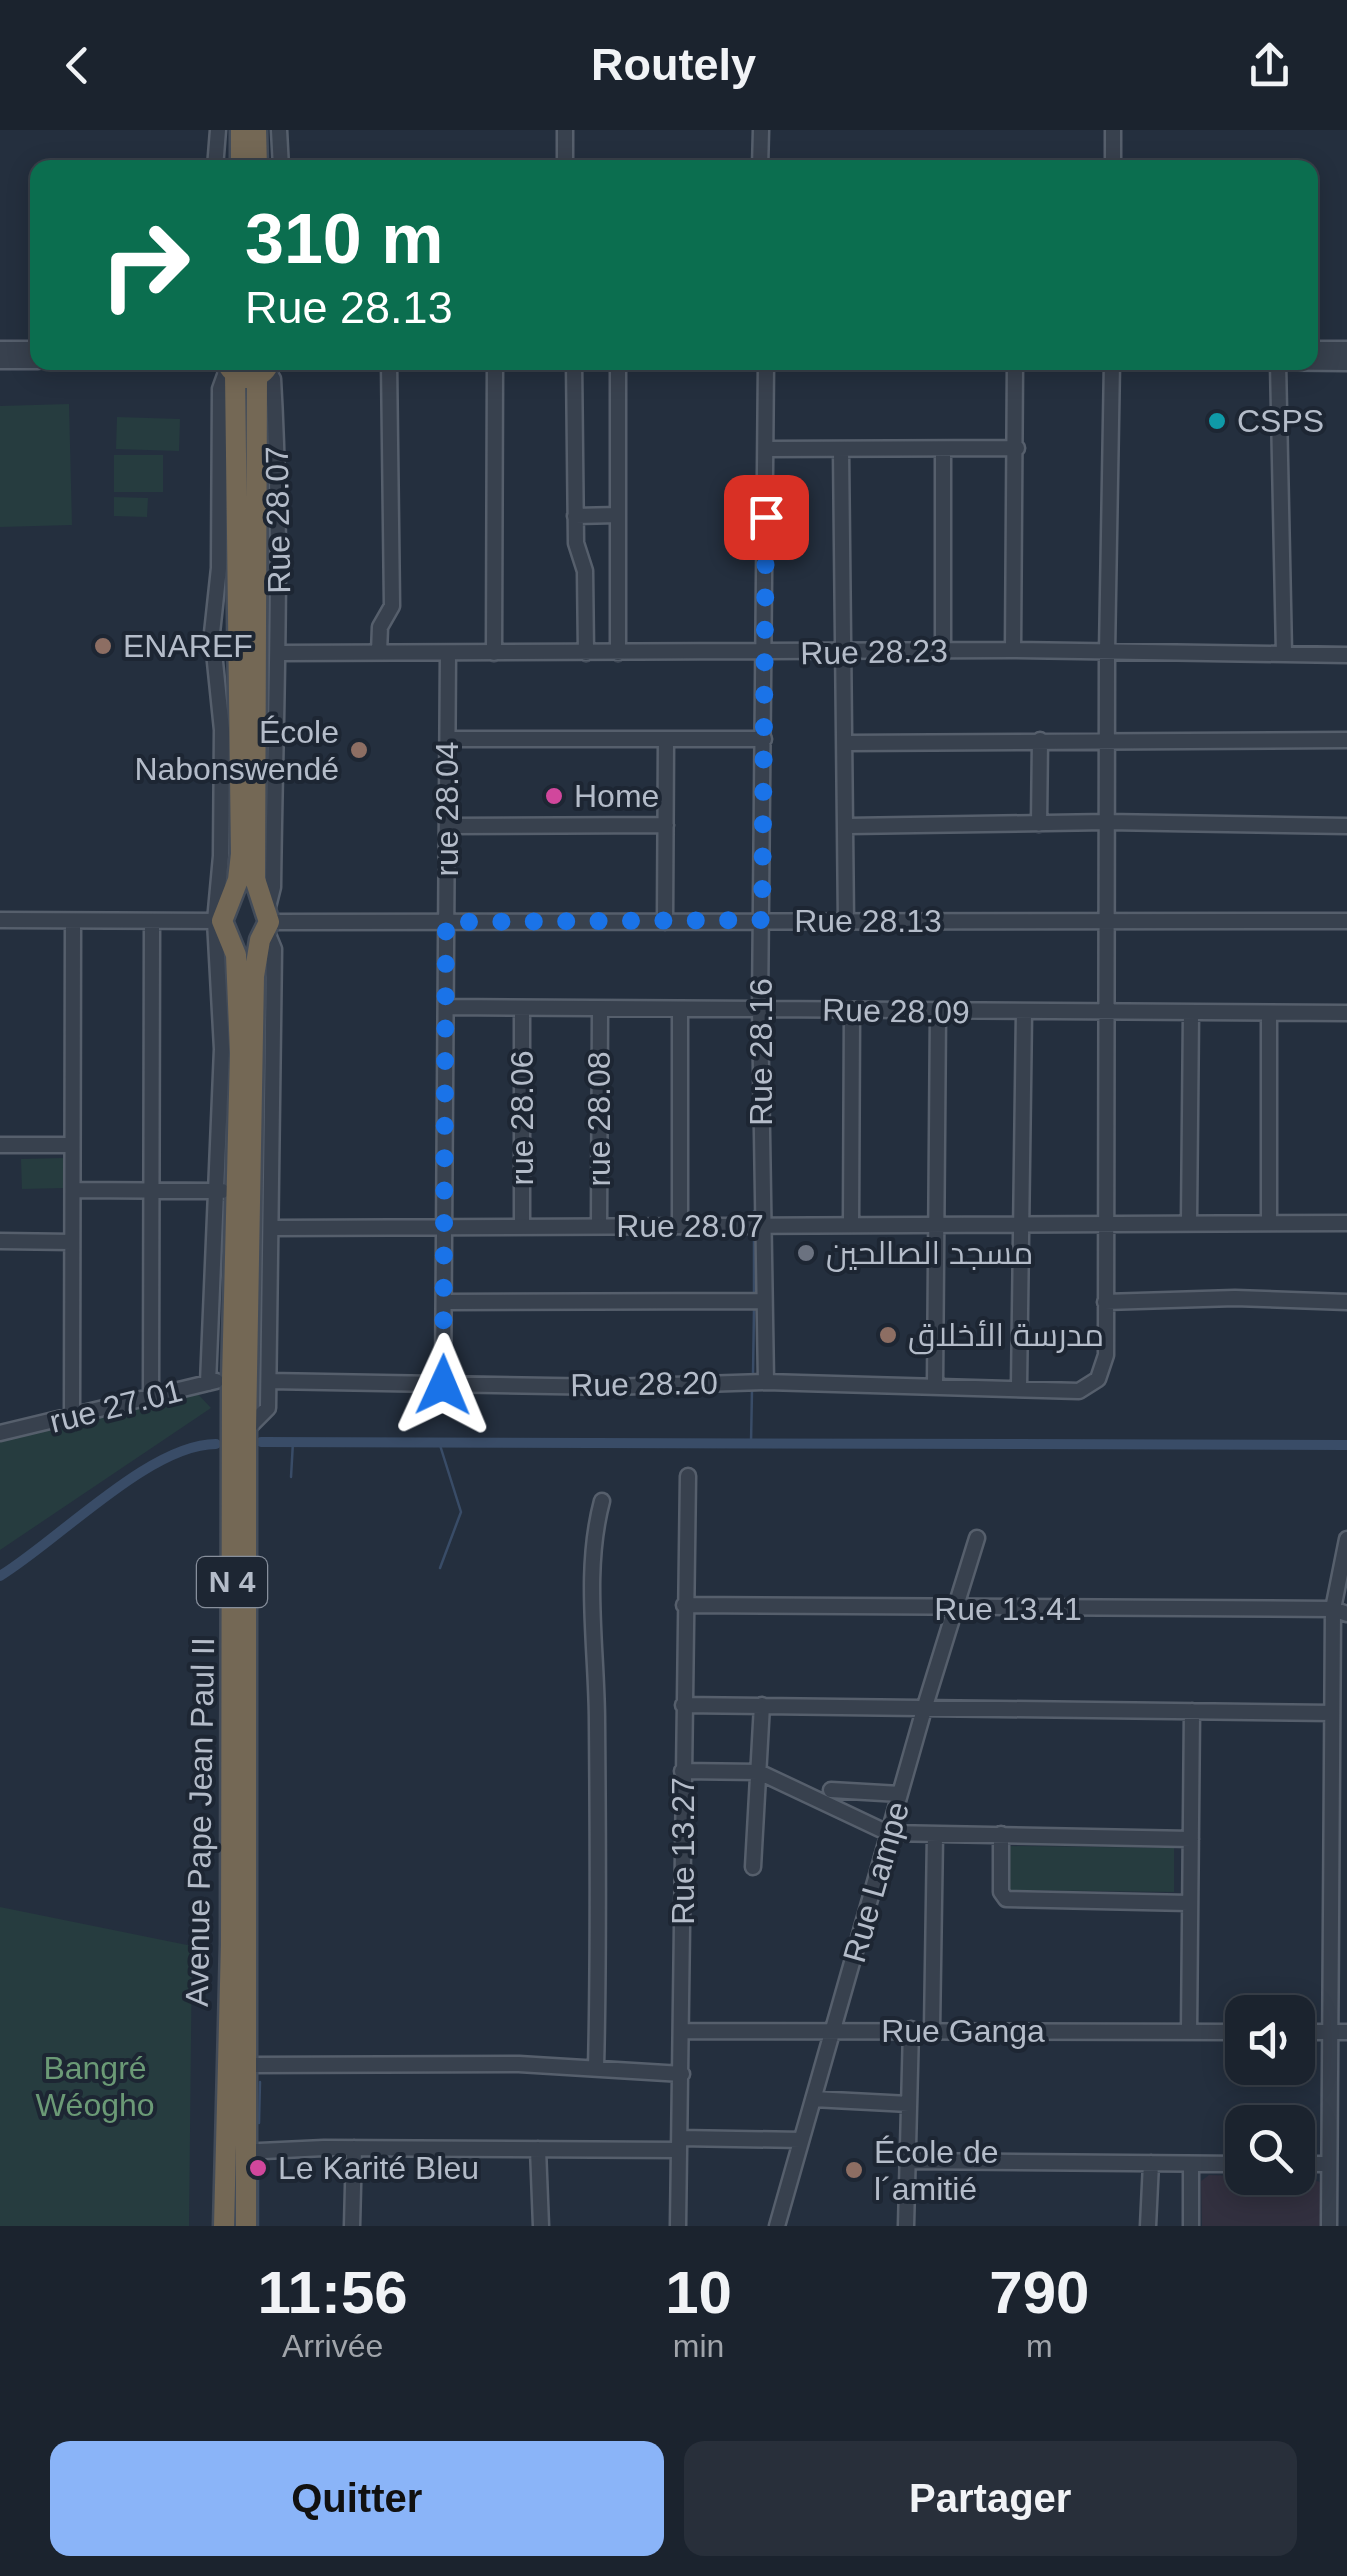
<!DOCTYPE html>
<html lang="fr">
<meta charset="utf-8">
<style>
body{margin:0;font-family:Helvetica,Cairo,sans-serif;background:#282f3a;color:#f1f3f6;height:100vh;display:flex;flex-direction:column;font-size:38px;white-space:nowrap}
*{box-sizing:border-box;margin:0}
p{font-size:32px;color:#a0a4aa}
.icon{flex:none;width:55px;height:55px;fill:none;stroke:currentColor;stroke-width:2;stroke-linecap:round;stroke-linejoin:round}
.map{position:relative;height:2096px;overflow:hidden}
.sheet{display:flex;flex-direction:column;background:#1b232e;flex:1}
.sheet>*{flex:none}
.hud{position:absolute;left:30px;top:30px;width:1288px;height:210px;border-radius:20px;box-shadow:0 5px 25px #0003,0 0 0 2px #39404a;background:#0b6e4f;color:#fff;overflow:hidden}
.tools{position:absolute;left:1225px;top:1865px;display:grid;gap:20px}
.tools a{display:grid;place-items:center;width:90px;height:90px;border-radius:20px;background:#1b232e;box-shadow:0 5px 25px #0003,0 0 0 2px #39404a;font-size:50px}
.pin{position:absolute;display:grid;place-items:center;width:85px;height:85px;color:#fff;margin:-42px;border-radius:20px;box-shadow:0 5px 15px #0006}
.me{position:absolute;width:110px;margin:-55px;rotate:1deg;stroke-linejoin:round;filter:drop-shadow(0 0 8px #0008)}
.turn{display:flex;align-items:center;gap:35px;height:210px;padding:0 50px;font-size:45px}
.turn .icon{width:130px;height:130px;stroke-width:2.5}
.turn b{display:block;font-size:70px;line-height:85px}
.eta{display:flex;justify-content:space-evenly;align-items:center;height:170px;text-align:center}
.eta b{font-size:60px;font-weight:800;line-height:70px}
.cta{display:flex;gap:20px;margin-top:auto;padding:20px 50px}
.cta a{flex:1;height:115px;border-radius:20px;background:#8ab4f8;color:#111;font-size:40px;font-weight:800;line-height:115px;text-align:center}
.cta a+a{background:#282f3a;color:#f1f3f6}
header{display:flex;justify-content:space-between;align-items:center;height:130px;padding:0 50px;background:#1b232e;font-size:45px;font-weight:800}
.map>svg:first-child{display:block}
</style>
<header><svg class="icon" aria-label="back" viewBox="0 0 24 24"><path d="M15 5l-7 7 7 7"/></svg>Routely<svg class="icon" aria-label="share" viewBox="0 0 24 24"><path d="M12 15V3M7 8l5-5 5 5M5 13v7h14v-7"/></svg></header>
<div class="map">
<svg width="1347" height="2096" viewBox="0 0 1347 2096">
<rect width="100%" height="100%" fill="#242f3e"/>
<path fill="#32303f" d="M1298,2043L1322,2053L1324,2096H1202L1201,2051L1209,2045L1298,2048Z"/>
<path fill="#263c3f" d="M69,274L72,395L0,397V276Z
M117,287L180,289L179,321L116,319Z
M114,325H163V362H114Z
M114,367L148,368L147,387L114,386Z
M63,1028L64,1058L22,1059L21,1029Z
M195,1261L211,1278L0,1420V1312Z
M1006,1716L1174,1718V1762L1007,1760Z
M0,1777L192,1816L189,2096H0Z"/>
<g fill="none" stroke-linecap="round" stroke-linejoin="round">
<path stroke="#394c67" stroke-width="2.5" d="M754,1088V1081
M754,1163V1104
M753,1244L754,1180
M439,1312L461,1382L440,1438
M751,1313L752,1260
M291,1347L293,1312
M259,1993L260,1952
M258,2096V2038"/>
<path stroke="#394c67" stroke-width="10" d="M261,1312L1347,1315
M0,1446C59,1410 150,1314 216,1314"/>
<g stroke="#565f6c" stroke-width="19">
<path id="minor" d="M279,0L281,38
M565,0V38
M215,38L218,0
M760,38L761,0
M1113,38V0
M0,219H38
M1310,219H1347
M0,231H38
M574,232L576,413L585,441L586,523
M618,232V523
M1243,232L1347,233
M1278,233L1284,523
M267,240L273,249C283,419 275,587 273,757L267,781
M766,319L1017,318
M841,320L846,793
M943,320V520
M575,386L618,385
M1013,520L1015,232
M379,522L380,497L392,476L389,232
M281,523L1013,520L1347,525
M494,523L495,232
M448,609H764
M847,613L1347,610
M1039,694L1040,610
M448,696L666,695
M848,696L1107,692L1347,696
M0,790L222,791
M269,792L1347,791
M665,792L666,609
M446,877L1347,883
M522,880V1097
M680,880V1095
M0,1015H72
M73,1060L222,1061
M1189,1091L1191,883
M1269,1092V884
M851,1095L852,881
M599,1097L600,881
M272,1098L1347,1093
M0,1111L72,1112
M444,1172L763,1171
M1105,1172L1235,1168L1347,1172
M269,1251L610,1257L766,1252L1079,1261L1098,1249L1106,1225L1107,523L1112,232
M766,1252L760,879L766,232
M208,1253L222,919L215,791L221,726L222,600L212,503L219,438L220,259L228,237
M443,1255L448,523
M935,1255L938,882
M1019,1256L1024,882
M151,1267L152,791
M72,1287L73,792
M246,1300L268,1278L274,819L267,802
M0,1303L216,1251
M684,1475L1333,1479L1347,1484
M683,1575L1332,1583
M682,1641L759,1642L888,1703L1191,1709
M831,1660L900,1664
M1001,1704V1762L1006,1769L1189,1773
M753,1737L762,1575
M932,1899L935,1705
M684,1901L1242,1902
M1189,1902L1192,1581
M1298,1902H1347
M249,1935L519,1934L682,1944
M596,1937C599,1822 598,1708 597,1593C597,1520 583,1442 602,1371
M813,1969L909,1974
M680,2008L801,2010
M538,2019L541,2096
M241,2022L324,2018L679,2020
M908,2031L1242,2034
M1298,2034H1329
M352,2096L354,2018
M678,2096L688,1346
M777,2096L925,1576L977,1408
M906,2096L911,1899
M1148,2096L1151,2033
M1191,2096V2034
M1329,2096L1333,1479L1347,1409"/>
</g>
<g stroke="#434c59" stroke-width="25">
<path id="highway" d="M256,0L257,38
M241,38V0
M226,232C237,253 260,254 270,232
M224,2096L231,1814L232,1250L240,923L236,825L222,791L238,750L241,724L235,245
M246,2096V1300L254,846L260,810L269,792L255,749L257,247"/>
</g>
<use href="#minor" stroke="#38414e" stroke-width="14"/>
<use href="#highway" stroke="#746855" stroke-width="20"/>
</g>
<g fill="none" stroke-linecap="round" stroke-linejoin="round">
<path stroke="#1a73e8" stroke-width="18" stroke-dasharray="0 32.4" d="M443,1255L446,792L762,790L766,387"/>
</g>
<circle fill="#0f9aa8" stroke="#1d2633" stroke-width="4" cx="1217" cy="291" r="10"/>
<g fill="#8d6e63" stroke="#1d2633" stroke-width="4">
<circle cx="103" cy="516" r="10"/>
<circle cx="359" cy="620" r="10"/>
<circle cx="888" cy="1205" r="10"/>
<circle cx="854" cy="2040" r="10"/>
</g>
<g fill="#d1479c" stroke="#1d2633" stroke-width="4">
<circle cx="554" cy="666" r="10"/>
<circle cx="258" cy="2038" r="10"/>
</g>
<circle fill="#6b7280" stroke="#1d2633" stroke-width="4" cx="806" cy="1123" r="10"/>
<g text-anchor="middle" stroke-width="8" stroke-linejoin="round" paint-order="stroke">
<rect fill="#1d2633" stroke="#878f9c" stroke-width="2.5" x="197" y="1427" width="70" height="50" rx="8"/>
<g font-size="30" font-weight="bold" fill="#b4bcc9">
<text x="232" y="1462">N 4</text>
</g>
<g font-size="32" fill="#b4bcc9" stroke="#1d2633" text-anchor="start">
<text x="1237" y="302">CSPS</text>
<text x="123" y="527">ENAREF</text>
<text x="339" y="613" text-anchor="end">École<tspan x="339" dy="37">Nabonswendé</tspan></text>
<text x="574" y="677">Home</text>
<text x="826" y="1134">مسجد الصالحين</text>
<text x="908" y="1216">مدرسة الأخلاق</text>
<text x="874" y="2033">École de<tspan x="874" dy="37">l´amitié</tspan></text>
<text x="278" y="2049">Le Karité Bleu</text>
</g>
<g font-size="32" fill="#b4bcc9" stroke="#1d2633">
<text transform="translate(278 390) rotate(-91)" y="11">Rue 28.07</text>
<text transform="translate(874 522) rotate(-1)" y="11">Rue 28.23</text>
<text transform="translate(447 679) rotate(-90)" y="11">rue 28.04</text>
<text x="868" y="802">Rue 28.13</text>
<text transform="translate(896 881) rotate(1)" y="11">Rue 28.09</text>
<text transform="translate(761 922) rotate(-90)" y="11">Rue 28.16</text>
<text transform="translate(522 988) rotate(-90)" y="11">rue 28.06</text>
<text transform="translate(599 989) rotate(-90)" y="11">rue 28.08</text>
<text x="690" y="1107">Rue 28.07</text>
<text transform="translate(644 1254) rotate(-1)" y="11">Rue 28.20</text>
<text transform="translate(116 1276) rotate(-14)" y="11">rue 27.01</text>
<text x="1008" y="1490">Rue 13.41</text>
<text transform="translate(200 1692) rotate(-89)" y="11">Avenue Pape Jean Paul II</text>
<text transform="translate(683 1721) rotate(-90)" y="11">Rue 13.27</text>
<text transform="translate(876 1752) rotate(-74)" y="11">Rue Lampe</text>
<text x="963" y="1912">Rue Ganga</text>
</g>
<g font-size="32" fill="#6b9a76" stroke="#1d2633">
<text x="95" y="1949">Bangré<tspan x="95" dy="37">Wéogho</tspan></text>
</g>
</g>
</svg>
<div class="tools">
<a><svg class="icon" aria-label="sound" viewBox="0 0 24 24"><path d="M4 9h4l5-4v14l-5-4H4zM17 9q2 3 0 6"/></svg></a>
<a><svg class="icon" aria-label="search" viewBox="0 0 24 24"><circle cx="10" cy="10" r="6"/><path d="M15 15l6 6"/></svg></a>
</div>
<div class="pin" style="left:766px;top:387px;background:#d93025"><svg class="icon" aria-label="arrive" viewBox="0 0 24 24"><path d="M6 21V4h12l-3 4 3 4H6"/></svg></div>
<svg class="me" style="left:443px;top:1255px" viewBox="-20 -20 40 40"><path d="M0-17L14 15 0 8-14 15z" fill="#1a73e8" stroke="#fff" stroke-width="4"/></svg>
<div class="hud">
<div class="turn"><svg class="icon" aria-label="right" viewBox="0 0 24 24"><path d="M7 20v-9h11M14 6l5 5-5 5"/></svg><div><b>310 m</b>Rue 28.13</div></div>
</div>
</div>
<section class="sheet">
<div class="eta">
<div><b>11:56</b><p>Arrivée</p></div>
<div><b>10</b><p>min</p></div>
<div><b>790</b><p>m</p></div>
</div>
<div class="cta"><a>Quitter</a><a>Partager</a></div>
</section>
